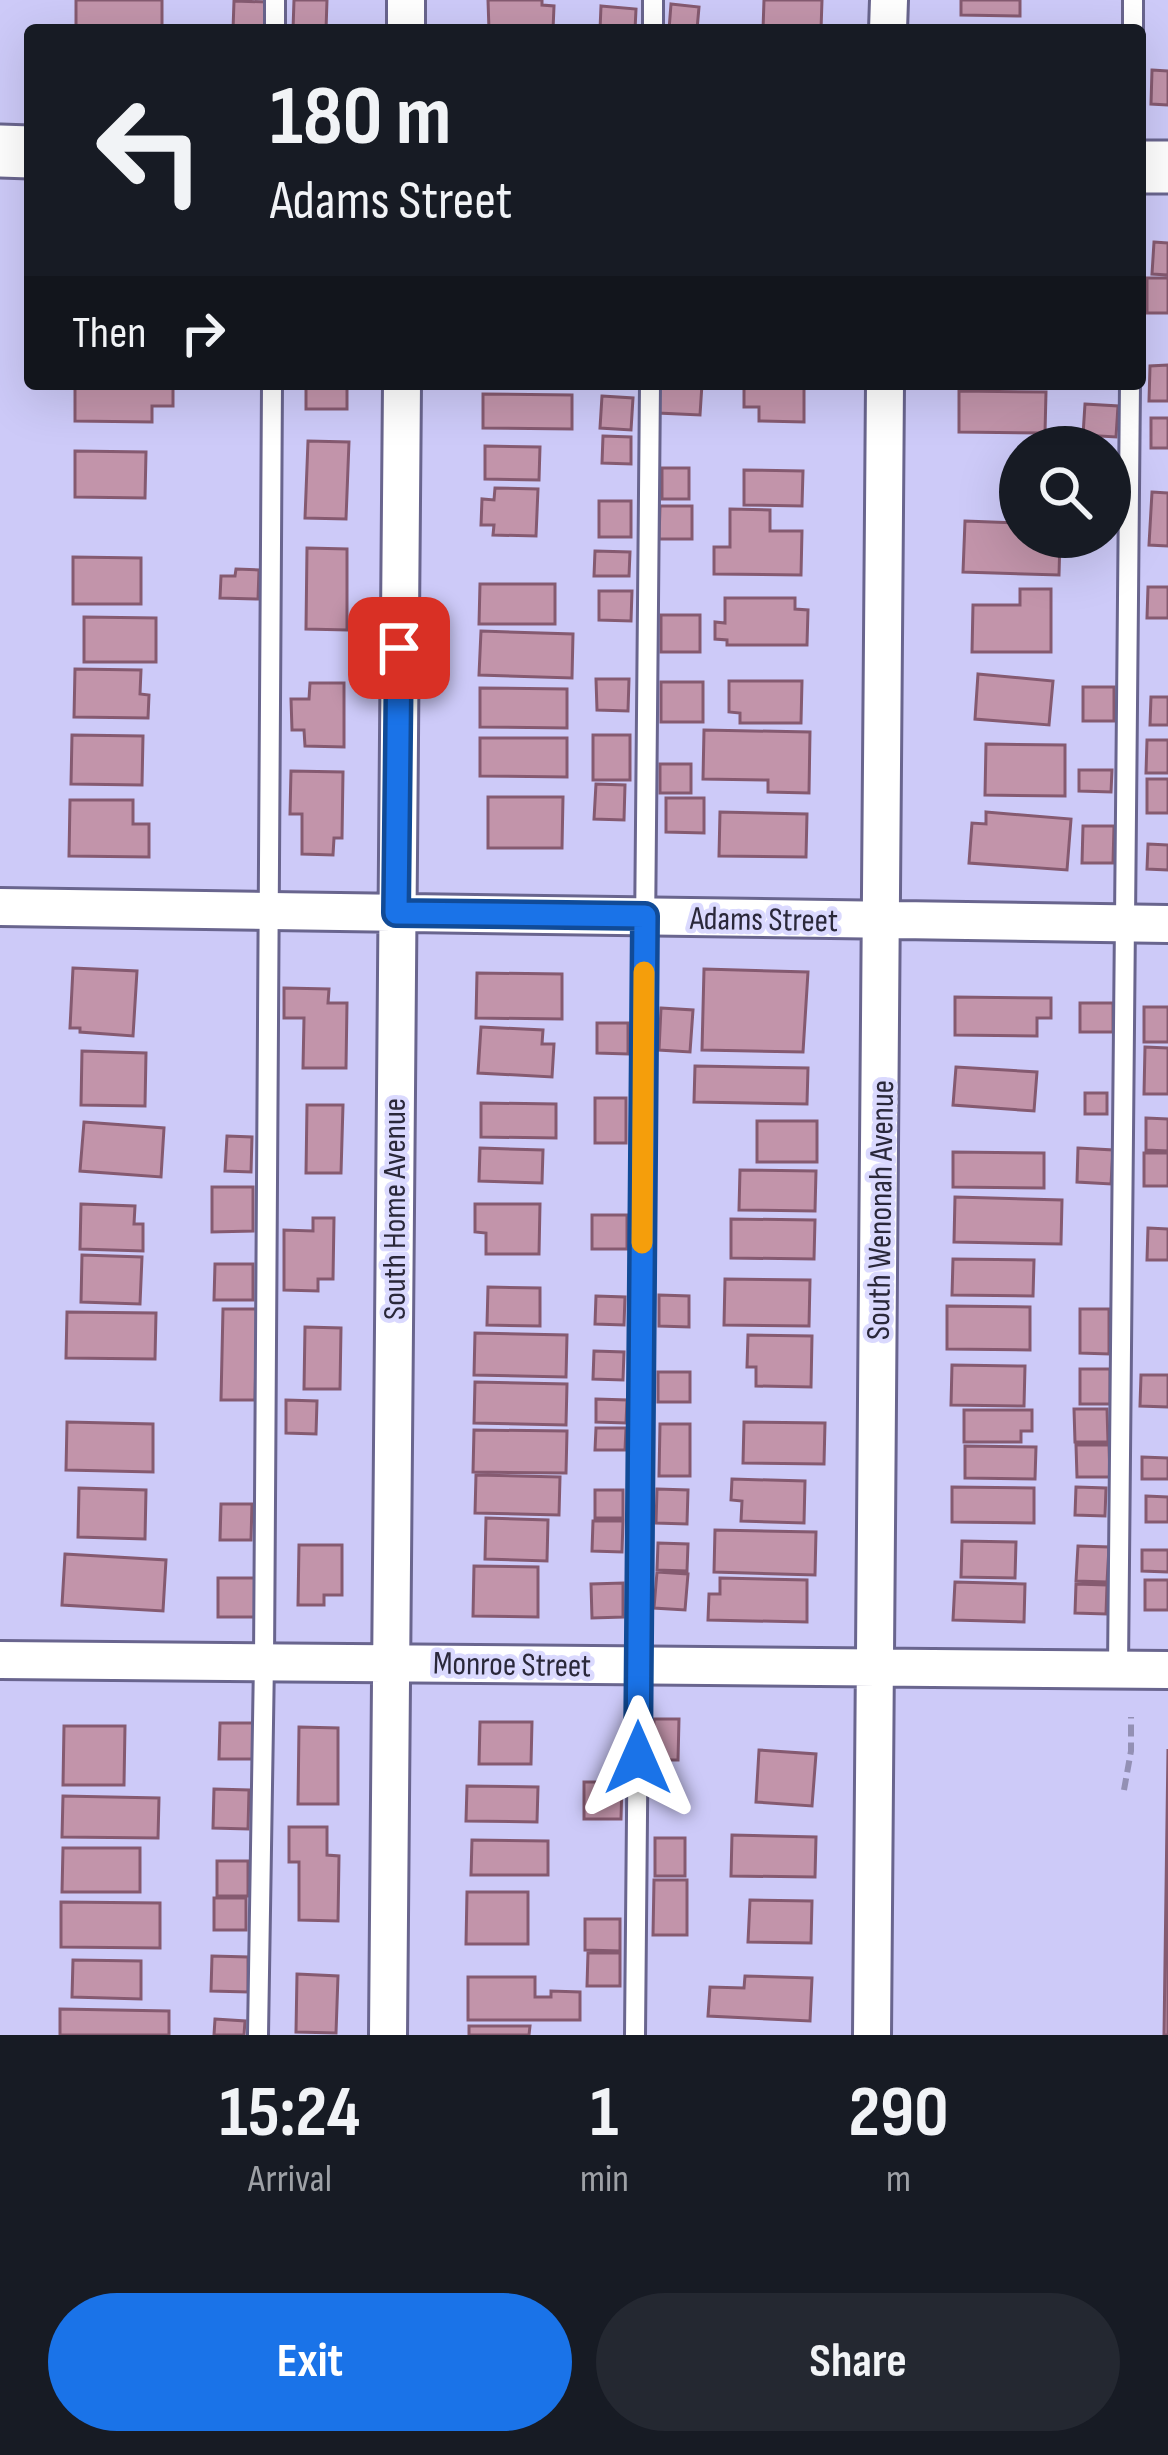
<!DOCTYPE html>
<style>
body{margin:0;font-family:"Sofia Sans Condensed",sans-serif;background:#242831;color:#f1f3f6;height:100vh;display:flex;flex-direction:column;font-size:45px;white-space:nowrap}
*{box-sizing:border-box;margin:0}
p{font-size:39px;color:#9ea1a6}
.icon{flex:none;width:66px;height:66px;fill:none;stroke:currentColor;stroke-width:2;stroke-linecap:round;stroke-linejoin:round}
.map{position:relative;height:2035px;overflow:hidden}
.details{display:flex;flex-direction:column;background:#171b24;flex:1}
.details>*{flex:none}
.top-card{position:absolute;left:24px;top:24px;width:1122px;height:366px;border-radius:12px;box-shadow:0 12px 48px #0002;background:#171b24;color:#f1f3f6;overflow:hidden}
.buttons{position:absolute;left:999px;top:426px;display:grid;gap:24px}
.buttons a{display:grid;place-items:center;width:132px;height:132px;border-radius:50%;background:#171b24;box-shadow:0 12px 48px #0002;font-size:60px}
.pin{position:absolute;display:grid;place-items:center;width:102px;height:102px;color:#fff;margin:-51px;border-radius:24px;box-shadow:0 6px 18px #0006}
.me{position:absolute;width:132px;margin:-66px;rotate:0deg;stroke-linejoin:round;filter:drop-shadow(0 0 9px #0008)}
.turn{display:flex;align-items:center;gap:42px;height:252px;padding:0 48px;font-size:54px}
.turn .icon{width:156px;height:156px;stroke-width:2.5}
.turn b{display:block;font-size:84px;line-height:102px}
.then{display:flex;align-items:center;height:114px;padding:0 48px;background:#0003;gap:24px;font-size:45px}
.eta{display:flex;justify-content:space-evenly;align-items:center;height:204px;text-align:center}
.eta b{font-size:72px;font-weight:700;line-height:84px}
.button{display:flex;gap:24px;margin-top:auto;padding:24px 48px}
.button a{flex:1;height:138px;border-radius:72px;background:#1a73e8;color:#fff;font-size:48px;font-weight:700;line-height:138px;text-align:center}
.button a+a{background:#242831;color:#f1f3f6}
.map>svg:first-child{display:block}
</style>
<div class="map">
<svg width="1168" height="2035" viewBox="0 0 1168 2035">
<rect width="100%" height="100%" fill="#cdcaf8"/>
<path fill="#c294aa" stroke="#855a70" stroke-width="3" d="M76,0H162V30H76Z
M294,0H327L326,30H293Z
M488,0H542V5L554,6L553,30H489Z
M764,0H822L821,30H763Z
M961,0H1020V16L961,15Z
M234,1L268,2L267,30H233Z
M671,4L699,7L697,30H669Z
M601,6L636,9L635,30H600Z
M1152,70L1168,71V105L1151,104Z
M1154,242L1168,243V275L1152,274Z
M1147,278H1168V313H1147Z
M1168,365V401H1149L1150,366Z
M75,384H173V406H152V422L75,421Z
M306,384H347V409H306Z
M659,384H702L700,415L658,413Z
M744,384H804V422L759,421V407H744Z
M959,391L1046,392L1045,433L959,432Z
M483,394L572,395V429L483,428Z
M602,396L633,398L631,430L600,428Z
M1085,404L1118,406L1116,437L1083,435Z
M1151,418H1168V448H1151Z
M603,436L631,437V464L602,463Z
M308,441L349,442L346,519L305,518Z
M485,446L540,447L539,480L485,479Z
M75,451L146,452L145,498L75,497Z
M662,468H689V499H662Z
M744,470L803,471L802,506L744,505Z
M495,488L538,489L536,536L493,535L494,525H481L482,499L494,500Z
M1152,492L1168,493V546L1149,545Z
M599,501H631V537H599Z
M660,506H692V539H659Z
M730,509L770,510V531H802L801,575L714,574V547H730Z
M965,521L1020,523V537L1060,538L1059,575L963,572Z
M307,548L347,549V630L306,629Z
M595,551L630,552L629,576H594Z
M73,557L141,558V604H73Z
M236,569L259,570L258,599L220,598L221,576H235Z
M480,584H555V624H479Z
M1148,587H1168V618H1147Z
M1020,589H1051V652H972L973,605H1020Z
M599,591H632L631,621L599,620Z
M725,598H795V609L808,610L807,645H727V640L715,639V622L725,623Z
M661,615H700V652H661Z
M84,617L156,618V662H84Z
M481,631L573,634L572,678L479,675Z
M75,669L141,670L140,694L149,695L148,718L74,717Z
M978,674L1053,681L1049,725L975,719Z
M596,679H629L628,711L597,710Z
M729,681H802L801,723H740V713L729,712Z
M661,682H703V722H661Z
M310,683H344V747L305,746L304,730H292L291,699H309Z
M1083,687H1114V721H1083Z
M480,688L567,689V728L480,727Z
M1151,697H1168V725H1150Z
M704,730L810,732L809,793L768,792V780L703,779Z
M72,735L143,736L142,785L71,784Z
M593,735H630V780H593Z
M480,738H567V777L480,776Z
M1147,740H1168V773H1146Z
M986,744L1065,745V796L985,795Z
M660,764H691V793H660Z
M1079,770H1112L1111,792L1079,791Z
M291,771L343,772L342,838H334L333,855L302,854V814H290Z
M1147,779H1168V813H1147Z
M596,784L625,785L624,820L594,819Z
M488,797H563L562,848H488Z
M666,798H704V833L666,832Z
M70,800H133V824H149V857L69,856Z
M720,812L807,814L806,857L719,856Z
M986,812L1071,819L1067,870L969,863L972,823L986,824Z
M1083,826H1114L1113,863H1082Z
M1148,844L1168,845V870L1147,869Z
M73,968L137,971L133,1036L80,1032V1028H70Z
M704,969L808,972L803,1052L702,1050Z
M477,973L562,974V1019L476,1018Z
M284,988L329,989L328,1003H347L346,1068H303L304,1018H284Z
M955,997L1051,998V1018H1037V1036L955,1035Z
M1080,1003H1113V1032H1080Z
M1144,1007H1168V1042H1144Z
M661,1008L693,1010L690,1052L659,1050Z
M597,1023H628V1054L597,1053Z
M481,1027L543,1030L542,1044H554L552,1077L478,1073Z
M1145,1047L1168,1048V1094H1144Z
M82,1051L146,1053L145,1106L81,1105Z
M695,1066L808,1068L807,1104L694,1102Z
M956,1067L1037,1072L1034,1111L953,1105Z
M1085,1093H1107V1114H1085Z
M595,1098H626V1143H595Z
M481,1103L556,1104V1138L481,1137Z
M307,1105H343L341,1173H306Z
M1146,1118L1168,1119V1151L1146,1150Z
M757,1121H817V1162H757Z
M84,1122L164,1128L161,1177L80,1171Z
M227,1136L252,1137L251,1172L225,1171Z
M480,1148L543,1150L542,1183L479,1181Z
M1078,1148L1113,1150L1111,1184L1077,1182Z
M953,1152L1044,1153V1188L953,1187Z
M1144,1153H1168V1186H1144Z
M740,1170L816,1171L815,1211L739,1210Z
M212,1187H253V1231L212,1232Z
M955,1197L1062,1200L1061,1244L954,1242Z
M81,1204L135,1206L134,1224H143V1251L80,1249Z
M475,1204H540L539,1254H486V1233L475,1232Z
M592,1215H627V1249H592Z
M313,1218H334L333,1279H318V1291L284,1290V1230L313,1231Z
M731,1219L815,1220L814,1259L731,1258Z
M1148,1228L1168,1229V1260H1147Z
M82,1255L142,1257L140,1304L81,1302Z
M953,1259L1034,1260L1033,1296L952,1295Z
M215,1264H253V1300H214Z
M725,1279L810,1280L809,1326L724,1325Z
M488,1287L540,1288V1326L487,1325Z
M659,1295L689,1296V1327L659,1326Z
M596,1296L625,1297L624,1325L595,1324Z
M947,1306L1030,1307V1350L947,1349Z
M223,1309H257L255,1400H221Z
M1080,1309H1109V1354L1080,1353Z
M67,1312L156,1313L155,1359L66,1358Z
M305,1327L341,1328L340,1389H304Z
M475,1333L567,1335L566,1377L474,1375Z
M748,1335L812,1336L811,1387L756,1386V1367H747Z
M594,1351L624,1352L623,1380L593,1379Z
M952,1365L1025,1366L1024,1406L951,1405Z
M1080,1369H1110V1404H1080Z
M658,1372H690V1402H658Z
M1141,1375H1168V1407L1140,1406Z
M475,1382L567,1384L566,1425L474,1423Z
M596,1399L627,1400L626,1423L596,1422Z
M286,1400L317,1401L316,1434L286,1433Z
M1074,1409H1107L1108,1442H1075Z
M964,1410H1032V1431H1021V1442H964Z
M67,1422L153,1424V1472L66,1470Z
M744,1422L825,1423L824,1464L743,1463Z
M660,1424H690V1476H659Z
M596,1428H626L625,1450H595Z
M474,1430L567,1431L566,1473L473,1472Z
M1076,1445H1109L1110,1477H1077Z
M965,1446L1036,1447L1035,1479L965,1478Z
M1142,1457L1168,1458V1479H1142Z
M476,1475L560,1477L559,1515L475,1513Z
M732,1479L805,1481L804,1523L741,1521L742,1501L731,1500Z
M952,1487L1034,1488V1523L952,1522Z
M1076,1487L1106,1488L1105,1516L1075,1515Z
M79,1488L146,1490L145,1539L78,1537Z
M657,1489L688,1490L687,1524L656,1523Z
M595,1490H623V1518H595Z
M1146,1496L1168,1497V1522H1146Z
M221,1504H252L251,1540H220Z
M486,1518L548,1520L547,1561L485,1559Z
M593,1521H623L622,1552L592,1551Z
M715,1530L816,1532L815,1575L714,1572Z
M962,1541L1016,1542L1015,1578L961,1577Z
M658,1543L688,1544L687,1571L657,1570Z
M299,1545H342V1595H324V1605H298Z
M1078,1546L1109,1547L1107,1582L1076,1581Z
M1142,1550H1168V1572L1142,1571Z
M65,1554L166,1560L163,1611L62,1605Z
M474,1566L538,1567V1617L473,1616Z
M657,1572L688,1574L685,1610L654,1608Z
M218,1578H255V1617H218Z
M720,1578L807,1580V1622L708,1620L709,1594H720Z
M1145,1580H1168V1610H1145Z
M955,1582L1025,1584L1024,1622L953,1620Z
M623,1583V1617L592,1618L591,1584Z
M1076,1584L1107,1585L1106,1614L1075,1613Z
M654,1719H679L678,1760H653Z
M480,1722H532L531,1764H479Z
M220,1723H255L254,1759H219Z
M64,1726H125L124,1785H63Z
M299,1727L338,1728V1804H298Z
M1168,1749V2035H1164Z
M759,1750L816,1754L812,1806L756,1802Z
M584,1782H622L621,1819H584Z
M467,1786L538,1787L537,1822L466,1821Z
M214,1789L249,1790L248,1829L213,1828Z
M63,1796L159,1798L158,1838L62,1837Z
M289,1827H327V1855L339,1856L338,1921L299,1920V1862H289Z
M732,1835L816,1837L815,1877L731,1876Z
M655,1838H685V1876H655Z
M472,1840L548,1841V1875H471Z
M63,1848H140V1892H62Z
M217,1861H248V1896H217Z
M654,1880H687V1935H653Z
M467,1892H528V1944H466Z
M214,1898H246V1930H214Z
M750,1900L812,1901L811,1943L748,1942Z
M61,1902L160,1903V1948L61,1947Z
M585,1919H620V1951L585,1950Z
M588,1953H620V1986H587Z
M212,1956L248,1957V1992L211,1991Z
M73,1960L141,1961V1999L72,1997Z
M297,1974L338,1976L336,2033L296,2032Z
M745,1976L812,1978L810,2021L708,2016L710,1987L744,1988Z
M468,1977H535V1997H551V1991L580,1992V2020H468Z
M60,2009L169,2011V2035H60Z
M215,2019L245,2021L244,2035H214Z
M469,2026H530L529,2035H469Z"/>
<g fill="none" stroke-linecap="round" stroke-linejoin="round">
<g stroke="#69658e" stroke-width="24">
<path id="lane" d="M275,30V0
M653,30V0
M1133,30V0
M1118,1669L1130,384
M258,2035L264,1661L272,384
M635,2035L650,384"/>
</g>
<g stroke="#69658e" stroke-width="42">
<path id="street" d="M406,30V0
M888,30L889,0
M0,907L1168,924
M0,1660L1168,1670
M388,2035L402,384
M872,2035L885,384"/>
</g>
<g stroke="#69658e" stroke-width="57">
<path id="secondary" d="M0,151L30,152
M1140,167H1168"/>
</g>
<path stroke="#9390b4" stroke-width="6" stroke-dasharray="12 6" stroke-linecap="butt" d="M1124,1790L1131,1751V1717"/>
<use href="#lane" stroke="#fff" stroke-width="18"/>
<use href="#street" stroke="#fff" stroke-width="36"/>
<use href="#secondary" stroke="#fff" stroke-width="51"/>
</g>
<g fill="none" stroke-linecap="round" stroke-linejoin="round">
<g stroke="#114b97" stroke-width="30">
<path id="route" d="M399,648L396,913L645,916L638,1758"/>
</g>
<use href="#route" stroke="#1a73e8" stroke-width="21"/>
<path stroke="#f59e0b" stroke-width="21" d="M642,1243L644,972"/>
</g>
<g text-anchor="middle" stroke-width="9" stroke-linejoin="round" paint-order="stroke">
<g font-size="33" fill="#2a283a" stroke="#dad9fe">
<text transform="translate(764 918) rotate(1)" y="12">Adams Street</text>
<text transform="translate(393 1209) rotate(-90)" y="12">South Home Avenue</text>
<text transform="translate(879 1210) rotate(-89)" y="12">South Wenonah Avenue</text>
<text transform="translate(512 1663) rotate(1)" y="12">Monroe Street</text>
</g>
</g>
</svg>
<div class="buttons">
<a><svg class="icon" aria-label="search" viewBox="0 0 24 24"><circle cx="10" cy="10" r="6"/><path d="M15 15l6 6"/></svg></a>
</div>
<div class="pin" style="left:399px;top:648px;background:#d93025"><svg class="icon" aria-label="arrive" viewBox="0 0 24 24"><path d="M6 21V4h12l-3 4 3 4H6"/></svg></div>
<svg class="me" style="left:638px;top:1758px" viewBox="-20 -20 40 40"><path d="M0-17L14 15 0 8-14 15z" fill="#1a73e8" stroke="#fff" stroke-width="4"/></svg>
<div class="top-card">
<div class="turn"><svg class="icon" aria-label="left" viewBox="0 0 24 24"><path d="M17 20v-9H6M10 6l-5 5 5 5"/></svg><div><b>180 m</b>Adams Street</div></div>
<div class="then">Then<svg class="icon" aria-label="right" viewBox="0 0 24 24"><path d="M7 20v-9h11M14 6l5 5-5 5"/></svg></div>
</div>
</div>
<section class="details">
<div class="eta">
<div><b>15:24</b><p>Arrival</p></div>
<div><b>1</b><p>min</p></div>
<div><b>290</b><p>m</p></div>
</div>
<div class="button"><a>Exit</a><a>Share</a></div>
</section>
